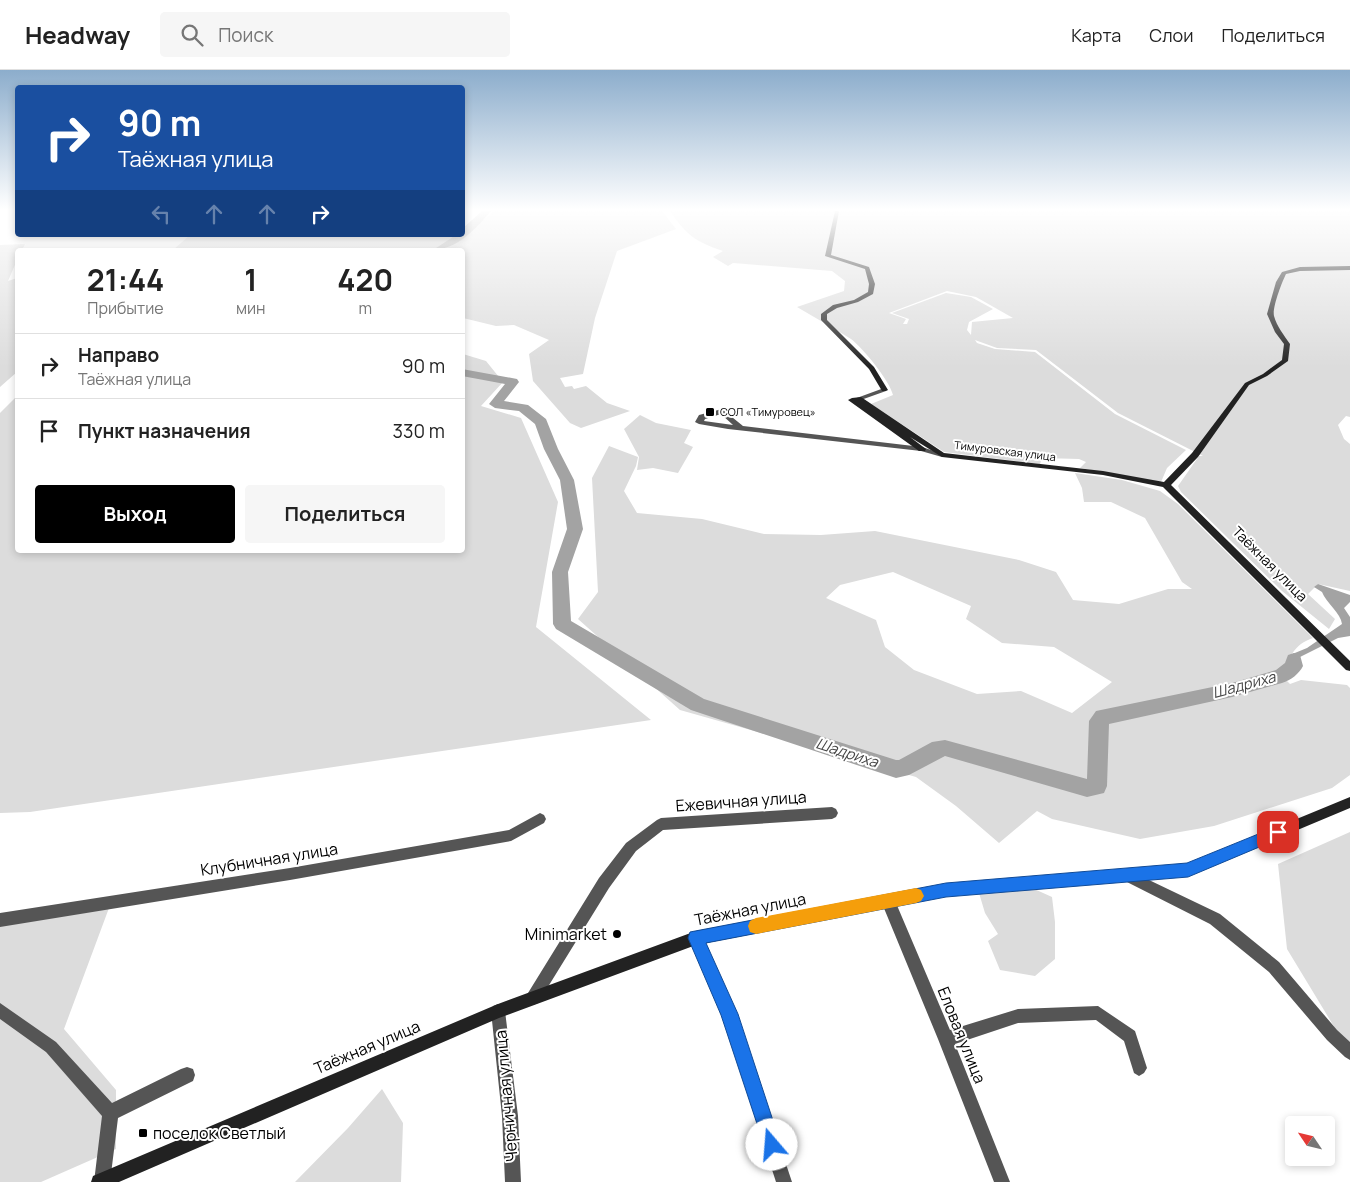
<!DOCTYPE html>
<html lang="ru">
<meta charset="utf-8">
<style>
body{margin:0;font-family:Manrope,sans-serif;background:#f6f6f6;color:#222;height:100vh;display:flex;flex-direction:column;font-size:19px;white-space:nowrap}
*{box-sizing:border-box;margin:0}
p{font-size:16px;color:#767676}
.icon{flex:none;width:28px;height:28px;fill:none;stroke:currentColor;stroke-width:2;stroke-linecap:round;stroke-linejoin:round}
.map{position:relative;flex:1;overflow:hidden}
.drawer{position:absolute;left:15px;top:178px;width:450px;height:305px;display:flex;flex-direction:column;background:#fff;border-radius:5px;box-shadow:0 2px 8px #0003}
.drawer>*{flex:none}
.hud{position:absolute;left:15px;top:15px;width:450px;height:152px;border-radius:5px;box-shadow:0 2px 8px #0003;background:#1a4fa0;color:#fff;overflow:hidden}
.needle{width:32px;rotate:305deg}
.tools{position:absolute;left:1285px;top:1046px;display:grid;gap:10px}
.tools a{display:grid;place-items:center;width:50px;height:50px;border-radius:5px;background:#fff;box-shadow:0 2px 8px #0003;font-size:25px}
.pin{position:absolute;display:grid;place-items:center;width:42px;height:42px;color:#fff;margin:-21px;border-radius:10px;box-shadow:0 2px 8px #0006}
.me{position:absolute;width:55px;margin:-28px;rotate:342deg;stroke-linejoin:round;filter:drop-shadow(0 0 4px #0008)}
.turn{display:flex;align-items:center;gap:18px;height:105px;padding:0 20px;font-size:22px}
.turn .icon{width:65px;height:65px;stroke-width:2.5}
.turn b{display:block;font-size:35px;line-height:42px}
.lanes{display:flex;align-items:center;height:48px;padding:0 20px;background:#0003;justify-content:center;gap:25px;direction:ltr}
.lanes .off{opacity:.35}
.eta{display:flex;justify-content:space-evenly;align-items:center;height:85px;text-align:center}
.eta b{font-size:30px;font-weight:700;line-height:35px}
.primary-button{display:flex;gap:10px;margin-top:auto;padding:10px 20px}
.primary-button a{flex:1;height:58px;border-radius:5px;background:#000;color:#fff;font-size:20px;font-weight:700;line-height:58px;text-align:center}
.primary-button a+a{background:#f6f6f6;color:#222}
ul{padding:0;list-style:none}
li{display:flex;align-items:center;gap:15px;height:65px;padding:0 20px;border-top:1px solid #e0e0e0}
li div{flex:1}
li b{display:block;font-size:19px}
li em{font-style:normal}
header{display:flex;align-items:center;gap:30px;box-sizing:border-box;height:70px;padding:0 25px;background:#fff;border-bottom:1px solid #e0e0e0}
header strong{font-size:24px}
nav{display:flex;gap:28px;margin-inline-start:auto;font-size:18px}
.search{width:350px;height:45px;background:#f6f6f6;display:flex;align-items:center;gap:12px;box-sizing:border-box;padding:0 18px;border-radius:5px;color:#767676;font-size:19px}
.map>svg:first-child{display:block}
</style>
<header>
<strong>Headway</strong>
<div class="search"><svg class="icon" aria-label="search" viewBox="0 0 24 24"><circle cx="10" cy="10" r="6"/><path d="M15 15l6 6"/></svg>Поиск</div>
<nav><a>Карта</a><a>Слои</a><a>Поделиться</a></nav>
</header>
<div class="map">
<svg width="1350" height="1112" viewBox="0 0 1350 1112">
<rect width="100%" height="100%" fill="#fff"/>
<path fill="#dcdcdc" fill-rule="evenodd" d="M494,141H662L676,159L617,181L595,248L583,304L560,308L565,317L572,316L574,319L586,316L607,333L630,341L581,358L570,353L533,311L529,284L549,270L514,255L496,256L463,248L462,180H442L463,167Z
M670,141H1350V347L1346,346L1338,355L1344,369L1350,374V521L1318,514L1308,524L1335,549L1329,559L1282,521L1181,422L1178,416L1199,386H1203L1118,343L1036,280L997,278L975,270L977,273L995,279L1035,282L1115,344L1186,380L1167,398L1161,412L1080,398L1086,392L1079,389L1042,388L1040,394L944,382L871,334L893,325C890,311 862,277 851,269C834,258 815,248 797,237L844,221L845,211L832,201L733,193L728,196L713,187L723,181C696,172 686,165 670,141ZM947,221L976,227L1013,248L972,252L971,265L967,260L969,252L993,239L971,227L946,223L892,243L909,249L907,254H903L906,249L889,243Z
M190,165H458L436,180H173Z
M25,174L22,180H18L17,190L8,211L17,208V302L0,317V175Z
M463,284L486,291L503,312L481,336L521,348L558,432L536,557L651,650L30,742L0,743V343L17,326L18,480H462Z
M640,345L656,353L691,360L684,373L693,377L678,403L653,398L637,400L639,387L624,359Z
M609,376L638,387L636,396L624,421L637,443L702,449L764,464L821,465L875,461L1019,490L1056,502L1073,530L1119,534L1168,519H1192L1182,512L1145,448L1111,432H1084L1082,418L1075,403L1122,410L1160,421L1178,434L1313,568C1294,574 1288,589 1282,606L1290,614L1301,610L1347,615L1350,618V705L1332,718L1214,756L1140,769L1052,749L1037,741L999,773L956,736L916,707L680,640L578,549L598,522L592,408ZM893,502L971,536L966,549L1002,573L1054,577L1112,612L1072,643L1021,621L977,624L914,600L885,577L876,550L826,528L840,515Z
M1350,762V983L1287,879L1278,794Z
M1032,818L1052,827L1055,852V889L1035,906L1000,900L988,871L998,864L985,843L979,823Z
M109,838L64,959L116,1020V1079L41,1112H0V854Z
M382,1019L403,1053L401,1112H295L348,1058Z"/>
<path fill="#a3a3a3" d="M1318,514L1350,525V532L1344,538L1350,547V566L1338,568L1298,588L1296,599L1282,606L1290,585L1307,578L1342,554C1341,543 1326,533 1322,522L1314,517Z"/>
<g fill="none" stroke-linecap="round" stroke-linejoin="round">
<path fill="#a3a3a3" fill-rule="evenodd" d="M482,141H491C477,158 456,180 433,180L456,165H462V159Z
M462,299L517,309L519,312L504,331L528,335L546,349L558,379L574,410L583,459L568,502L571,551L704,629L896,690H899L932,672L945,670L1087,709L1089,651L1096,641L1232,613L1276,600L1285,593L1288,585L1294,583L1300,585L1303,596C1299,604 1291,610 1282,613L1232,627L1109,654L1107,716L1104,723L1087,727L945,686L909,705L896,708L691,640L556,559L553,554L552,502L567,459L560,410L544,379L535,354L519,341L495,338L489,334L505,314L462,306Z"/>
<path fill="#555" fill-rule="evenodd" d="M884,318L886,319V321L858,331L854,329Z
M722,339L743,356L922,377L946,385L942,387L921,381L728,359L699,354L695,352L699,345ZM721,344L733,355L704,351L705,349Z
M832,737L836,739L838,743L836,747L832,749L663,760L636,781L609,818L538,933L533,935L528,933L526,928L528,923L599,808L626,773L657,750L661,748Z
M540,743L544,745L546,749L544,753L511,771L290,810L0,857V843L290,798L509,760Z
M1126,799L1220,844L1279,892L1337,960L1350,972V990L1345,987L1327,970L1269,902L1210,854L1121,809L1119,805L1121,801Z
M888,824L893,826L950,960L1018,939L1098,936L1135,961L1147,998L1144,1003L1139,1006L1134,1003L1124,971L1096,950L1018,953L955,974L1010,1112H994L938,969L881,831L883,826Z
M696,861L701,863L736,944L792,1112H776L722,945L689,868L691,863Z
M0,933L56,972L112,1033L181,999L187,997L193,999L195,1005L193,1011L118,1048L110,1112H94L102,1046L46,982L0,949Z
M498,934L503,936L505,941L518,1046L521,1112H505L502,1046L491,941L493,936Z"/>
<path fill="#222" fill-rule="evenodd" d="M835,141H839L831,185L869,197L875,214L873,224L858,232L837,238L827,244V250L874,297L888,320L886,321H882L869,299L821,250V244L833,235L854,230L868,222L869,214L865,199L825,186Z
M1350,196V200L1300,201L1286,204C1282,212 1272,238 1274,246C1277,257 1284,265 1290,274L1288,291L1267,306L1249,315L1198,387L1171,415L1350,591V601L1346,600L1163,417L1103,405L942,387L910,367L926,379L925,381H919L848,330L852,328L861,327L944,383L1103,401L1164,412L1192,383L1245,313L1263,304L1282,290L1284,274L1275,262L1267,244L1276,212L1282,202L1300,197Z
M1350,727V738L1188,806L947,826L696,875L499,948L119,1112H91L93,1106L498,934L696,861L947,814L1188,794Z"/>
</g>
<linearGradient id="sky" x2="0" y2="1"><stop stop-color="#8cadcc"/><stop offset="0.47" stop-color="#fff"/><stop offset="1" stop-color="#fff" stop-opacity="0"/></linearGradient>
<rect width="1350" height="297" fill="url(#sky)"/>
<path fill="#1a73e8" stroke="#114b97" d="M1278,756L1283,758L1285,762L1283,767L1188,807L946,827L706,873L738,944L781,1075L779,1081L772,1084L766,1081L721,945L688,868L690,862L946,813L1187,793Z"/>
<path fill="#f59e0b" d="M916,818L921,820L924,826L921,831L916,833L756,864L750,862L748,856L750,851L756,848Z"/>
<g fill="#000" stroke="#fff" stroke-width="2">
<rect x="705" y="337" width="10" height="10" rx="2.5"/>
<circle cx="617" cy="864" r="5"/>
<rect x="138" y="1058" width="10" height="10" rx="2.5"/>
</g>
<g text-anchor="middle" stroke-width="4" stroke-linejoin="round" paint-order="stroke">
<g font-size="11" fill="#000" stroke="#fff" text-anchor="start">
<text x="720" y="346">СОЛ «Тимуровец»</text>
</g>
<g font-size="11" fill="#000" stroke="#fff">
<text transform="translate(1005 381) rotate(7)" y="4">Тимуровская улица</text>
</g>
<g font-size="14" fill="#000" stroke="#fff">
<text transform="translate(1270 494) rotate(45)" y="5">Таёжная улица</text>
</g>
<g font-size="15" font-style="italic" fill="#444" stroke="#fff">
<text transform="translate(1244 615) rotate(-15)" y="5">Шадриха</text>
<text transform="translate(847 683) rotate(18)" y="5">Шадриха</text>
</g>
<g font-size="16" fill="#000" stroke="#fff">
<text transform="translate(741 731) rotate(-4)" y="6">Ежевичная улица</text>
<text transform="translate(269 789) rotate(-9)" y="6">Клубничная улица</text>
<text transform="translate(750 839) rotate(-11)" y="6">Таёжная улица</text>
<text transform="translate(962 965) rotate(68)" y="6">Еловая улица</text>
<text transform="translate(367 977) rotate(-23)" y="6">Таёжная улица</text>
<text transform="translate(506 1026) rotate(-95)" y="6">Черничная улица</text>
</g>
<g font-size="16" fill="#000" stroke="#fff" text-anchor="end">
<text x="607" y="870">Minimarket</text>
<text x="153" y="1069" text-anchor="start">поселок Светлый</text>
</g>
</g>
</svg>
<div class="tools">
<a><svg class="needle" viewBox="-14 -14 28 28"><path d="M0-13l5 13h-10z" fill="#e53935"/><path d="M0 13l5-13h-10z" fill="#767676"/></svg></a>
</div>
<div class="pin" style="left:1278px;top:762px;background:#d93025"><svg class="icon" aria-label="arrive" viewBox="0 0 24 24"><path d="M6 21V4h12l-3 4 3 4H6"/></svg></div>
<svg class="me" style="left:772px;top:1075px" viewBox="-20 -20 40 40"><circle r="19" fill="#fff"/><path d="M0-13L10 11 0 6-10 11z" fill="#1a73e8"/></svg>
<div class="hud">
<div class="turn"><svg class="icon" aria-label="right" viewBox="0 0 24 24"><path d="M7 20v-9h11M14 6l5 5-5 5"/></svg><div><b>90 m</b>Таёжная улица</div></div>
<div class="lanes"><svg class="icon off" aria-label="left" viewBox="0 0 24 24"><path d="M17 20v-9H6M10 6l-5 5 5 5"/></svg><svg class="icon off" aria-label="ahead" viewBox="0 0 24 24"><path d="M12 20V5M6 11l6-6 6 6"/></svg><svg class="icon off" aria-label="ahead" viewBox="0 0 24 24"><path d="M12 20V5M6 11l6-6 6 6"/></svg><svg class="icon" aria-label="right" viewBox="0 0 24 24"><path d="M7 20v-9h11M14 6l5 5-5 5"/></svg></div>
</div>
<section class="drawer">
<div class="eta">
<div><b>21:44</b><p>Прибытие</p></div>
<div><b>1</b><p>мин</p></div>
<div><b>420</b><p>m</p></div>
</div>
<ul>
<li><svg class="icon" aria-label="right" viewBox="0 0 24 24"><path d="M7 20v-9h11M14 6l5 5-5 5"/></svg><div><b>Направо</b><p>Таёжная улица</p></div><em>90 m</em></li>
<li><svg class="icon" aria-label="arrive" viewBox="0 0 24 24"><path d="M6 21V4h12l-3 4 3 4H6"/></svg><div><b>Пункт назначения</b></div><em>330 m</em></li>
</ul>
<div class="primary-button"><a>Выход</a><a>Поделиться</a></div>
</section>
</div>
